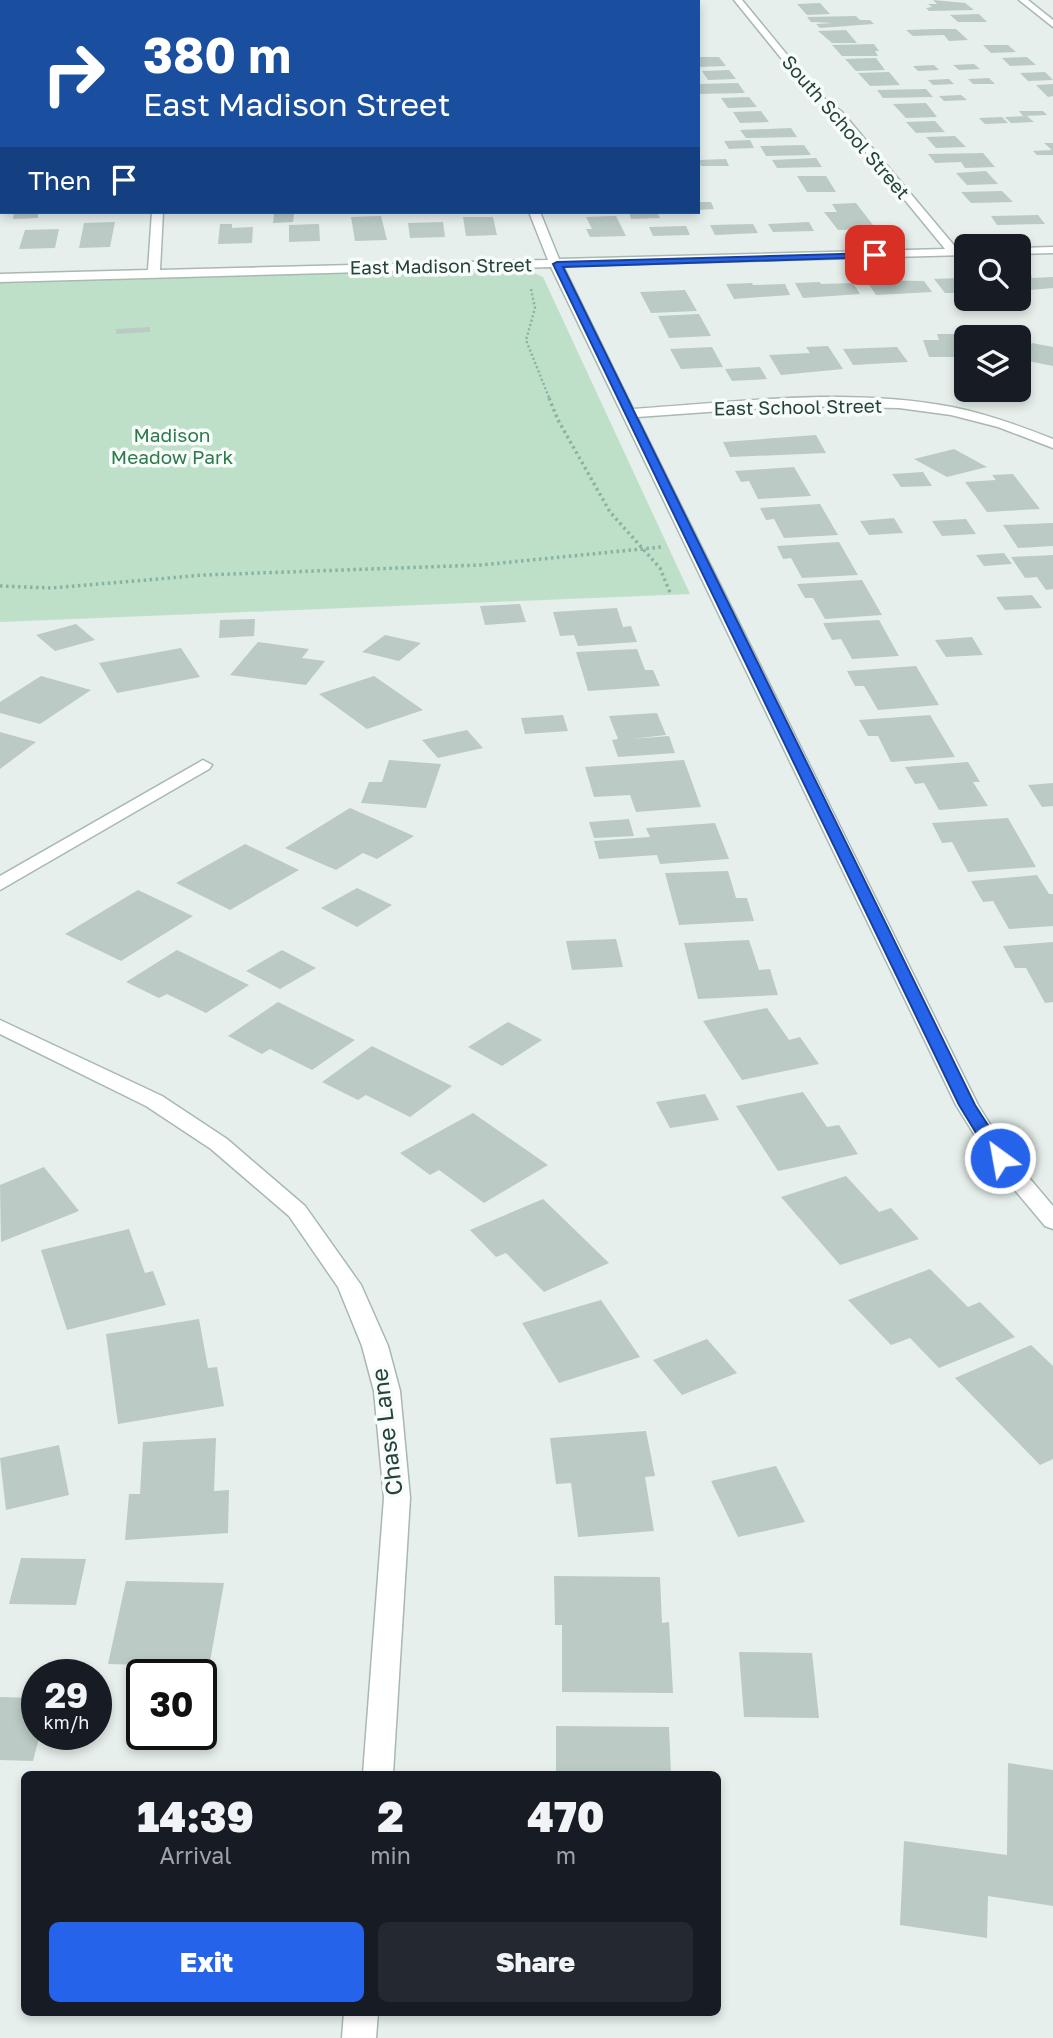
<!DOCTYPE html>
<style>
body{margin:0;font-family:"Golos Text",sans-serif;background:#242831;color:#f1f3f6;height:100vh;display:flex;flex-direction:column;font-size:26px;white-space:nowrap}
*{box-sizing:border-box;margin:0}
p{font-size:23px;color:#9ea1a6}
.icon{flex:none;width:38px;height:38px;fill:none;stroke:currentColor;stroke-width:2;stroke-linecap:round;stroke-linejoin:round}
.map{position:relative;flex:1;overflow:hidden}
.drawer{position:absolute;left:21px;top:1771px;width:700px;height:245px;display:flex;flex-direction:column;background:#171b24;border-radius:10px;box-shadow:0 4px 10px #0003}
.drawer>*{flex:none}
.banner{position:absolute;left:0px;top:0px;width:700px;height:214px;box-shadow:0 4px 10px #0003;background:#1a4fa0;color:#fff;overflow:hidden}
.tools{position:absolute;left:954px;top:234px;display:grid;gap:14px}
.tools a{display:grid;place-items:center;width:77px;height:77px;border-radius:10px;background:#171b24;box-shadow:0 4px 10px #0003;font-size:35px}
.speed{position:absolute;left:21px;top:1659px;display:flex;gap:14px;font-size:35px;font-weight:700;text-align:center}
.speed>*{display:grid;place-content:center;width:91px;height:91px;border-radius:50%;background:#171b24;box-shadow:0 4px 10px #0003;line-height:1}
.speed small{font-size:18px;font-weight:400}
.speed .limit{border:4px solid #111;border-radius:10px;background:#fff;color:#111}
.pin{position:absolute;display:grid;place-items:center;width:60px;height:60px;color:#fff;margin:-30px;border-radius:14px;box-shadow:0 4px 10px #0006}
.me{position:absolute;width:77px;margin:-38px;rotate:328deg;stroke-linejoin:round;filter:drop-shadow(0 0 5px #0008)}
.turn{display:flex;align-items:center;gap:24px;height:147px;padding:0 28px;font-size:32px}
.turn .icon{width:91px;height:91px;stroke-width:2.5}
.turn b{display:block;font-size:49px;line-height:60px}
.then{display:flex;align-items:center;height:66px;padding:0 28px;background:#0003;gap:14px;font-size:26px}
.eta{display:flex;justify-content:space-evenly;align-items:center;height:119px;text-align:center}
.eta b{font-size:42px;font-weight:800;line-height:49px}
.button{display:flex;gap:14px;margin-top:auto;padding:14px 28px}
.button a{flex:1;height:80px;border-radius:10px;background:#2563eb;color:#fff;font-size:28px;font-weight:800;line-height:80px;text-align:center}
.button a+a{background:#242831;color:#f1f3f6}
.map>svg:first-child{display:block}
</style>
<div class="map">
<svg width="1053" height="2038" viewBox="0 0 1053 2038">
<rect width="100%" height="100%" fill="#e6efeb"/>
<path fill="#bfe0c8" d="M509,269L528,270L543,277L690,594L0,622V283Z"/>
<path fill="#bbcac4" d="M933,0L965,3L974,10L929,11L926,8L932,7L928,4H937Z
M820,3L830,14L807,15L797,4Z
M979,14L987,22H958L950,15Z
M856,16L860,20H870L874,24L820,28L816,24L833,23L811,22L807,17Z
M937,29H956L968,40L949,41L944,35L913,36L906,30Z
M846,30L857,43H832L818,31Z
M874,44L879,51H875L878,56H842L832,45Z
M983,45H1008L1016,52L991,53Z
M698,57H719L726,66L698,67Z
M1027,57L1036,65L1010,66L1002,58Z
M876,58L885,70L856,71L845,59Z
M974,64L980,69L959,70L953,65Z
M934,65L939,70L918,71L913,66Z
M729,70L736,79L708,80L702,71Z
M889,72L900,85L870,86L858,73Z
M1045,72L1053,80L1028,81L1020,73Z
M989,78L995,84H973L968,79Z
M949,79L954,84L933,85L928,80Z
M738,83L745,93L698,94L700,84Z
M1053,84V96L1048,97L1036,85Z
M926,89L933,97L883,98L877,90Z
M961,95L967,100L944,101L939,96Z
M749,97L757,107L728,108L721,98Z
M926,103L937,117L906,118L893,104Z
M761,111L769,122L740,123L733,112Z
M1019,111H1043L1047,115L1023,116Z
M1027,116L1034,122L1011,123L1005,117Z
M1002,117L1008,123L985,124L979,118Z
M935,121L945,132L916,133L906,122Z
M791,128L797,137L746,138L740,130Z
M955,136L966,147L936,148L926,137Z
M750,140L754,148L729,149L724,141Z
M1044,143H1053V155H1037L1033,151L1052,150Z
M804,145L811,155L766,156L760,146Z
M983,153L995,167L965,168L961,162L935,163L928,154Z
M816,158L822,167L777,168L772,160Z
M726,159L729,166H701L698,160Z
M986,171L998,184L967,185L956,173Z
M797,176H826L836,192H807Z
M1002,191L1013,202L971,203L961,192Z
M698,202H711L714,209L698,210Z
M856,203L876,229L838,230L824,212H837L832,204Z
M14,212H38V218L13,219Z
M629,212H657L660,218L631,219Z
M294,213L293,222L273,223L274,214Z
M1038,215L1045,224L997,225L991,216Z
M381,216L387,240L355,241L351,217Z
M616,216L626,236L590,237L586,229H592L586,217Z
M463,217H493L497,235L466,236Z
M115,222L110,247L79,248L84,223Z
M443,222L445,237L410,238L408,223Z
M809,222L814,231L773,232L768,224Z
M220,224H232V228L253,227L252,243L218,244Z
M319,224L320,241L289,242V225Z
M753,224L758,233L715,235L710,225Z
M686,226L690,235L653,236L649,227Z
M59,229L55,248L19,249L25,230Z
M1031,275L1032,278L1053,277V288L1018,291V276Z
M959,278L966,280V293H945L934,279Z
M866,280L924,281L932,292L876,295Z
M820,282L821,284L853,283L860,294L803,298L795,283Z
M752,283L753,285L785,284L790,295L734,299L726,284Z
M685,290L697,311L651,313L640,292Z
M699,314L711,336L669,338L658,316Z
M150,327V332L116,334V329Z
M998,330L1030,335L1020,345L1018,338H990Z
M937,334H984L985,338H966V355H958L959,357H929L923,340H939Z
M1032,343L1053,347V366L1018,359V356Z
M828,346L843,369L781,375L769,355L810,353L806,347Z
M712,347L723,367L681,369L670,349Z
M897,347L908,362L853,365L843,349Z
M760,367L767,379L732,381L725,369Z
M816,435L826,453L730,457L723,442Z
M954,449L987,467L947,477L914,459Z
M794,467L811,496L758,499L749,481L741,482L735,471Z
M923,472L932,486L901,487L892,474Z
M1013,474L1040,509L987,512L965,482L996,480L992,475Z
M820,504L838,535L784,538L774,519L766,520L760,508Z
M894,518L903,533L869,535L860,521Z
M966,519L976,534L942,536L932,521Z
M1053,523V546L1018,548L1003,525Z
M839,542L858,575L802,578L791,558L783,559L777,546Z
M1004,553L1012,564L984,566L976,555Z
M1053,555V589L1046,590L1037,577L1025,578L1011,557Z
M862,580L882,615L825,619L813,598H805L797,584Z
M1032,595L1042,608L1005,610L996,597Z
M520,604L526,622L485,625L480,606Z
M617,608L623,627L631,626L637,642L578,646L574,635L560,636L553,612Z
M255,619L254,636L219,638L220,620Z
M879,620L899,656L852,659L841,639L832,640L823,623Z
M76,624L95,640L55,651L36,635Z
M385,635L421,643L399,661L362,652Z
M972,637L983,655L946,657L935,640Z
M258,642L309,649L302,658L325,661L306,685L230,675Z
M181,648L200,677L117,693L99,663Z
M637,649L645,670H653L660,686L588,691L576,652Z
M916,666L939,705L878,710L864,686H855L847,671Z
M41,676L91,690L40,724L0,713V702Z
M374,676L423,710L367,729L319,694Z
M657,713L666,735L631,739L669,736L675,753L618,757L612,740L618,739L609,716Z
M563,715L568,731L525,734L521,718Z
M930,715L955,757L891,762L878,736H868L859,720Z
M467,730L483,748L438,758L422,740Z
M0,732L36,742L0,769Z
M389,760L441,764L426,808L361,803L369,782H382Z
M684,760L701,807L636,812L630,795L594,797L585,767Z
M968,762L980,782H973L988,806L939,810L924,783L915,784L905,767Z
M1053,783V806L1042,807L1028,785Z
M350,808L414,836L377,859L363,853L336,870L285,848Z
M1008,818L1036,867L968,872L952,842L942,843L932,823Z
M629,819L634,836L594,838L589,822Z
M715,823L729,859L660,864L657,855L599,859L594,841L650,837L646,828Z
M245,844L299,870L230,910L176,883Z
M728,871L736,898H747L754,921L679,925L665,873Z
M1037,875L1049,894H1053V926L1009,929L993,901L983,902L971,881Z
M357,888L392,905L357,927L321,908Z
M138,890L193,916L121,961L65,934Z
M616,939L623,967L572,970L566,941Z
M749,940L759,970L770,969L778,995L698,999L684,943Z
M1053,942V1002L1045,1003L1026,968H1015L1003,946Z
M177,950L249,985L206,1013L167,994L159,998L126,982Z
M282,950L316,968L280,989L246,971Z
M278,1002L355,1040L312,1070L270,1049L262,1054L228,1036Z
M767,1008L789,1040L800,1037L819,1064L742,1080L703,1021Z
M508,1022L542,1040L502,1066L468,1047Z
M372,1046L452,1086L410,1117L366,1095L358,1100L322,1082Z
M803,1092L827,1127L839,1125L858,1154L778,1171L736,1106Z
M705,1094L719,1120L670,1128L656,1102Z
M473,1113L548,1165L484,1203L439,1170L430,1175L400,1153Z
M44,1167L79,1211L1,1242L0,1185Z
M846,1176L879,1212L891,1208L919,1239L840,1265L781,1197Z
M543,1199L609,1263L544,1292L506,1253L496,1257L470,1230Z
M129,1229L145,1273L153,1271L166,1305L67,1330L41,1250Z
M930,1269L968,1307L980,1302L1015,1337L939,1368L910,1338L891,1345L848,1300Z
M601,1300L640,1357L559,1383L522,1323Z
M199,1319L208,1368L217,1367L224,1406L118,1424L106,1334Z
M707,1339L737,1373L682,1395L653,1360Z
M1031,1345L1053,1366V1459L1040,1465L955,1378Z
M646,1431L655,1476L645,1477L654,1531L578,1537L571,1483L556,1484L550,1438Z
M216,1438L214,1491L229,1490L228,1533L125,1540L129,1494H140L143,1442Z
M59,1445L69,1495L6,1510L0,1458Z
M776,1466L805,1522L738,1537L711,1481Z
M21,1558L86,1559L76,1605L9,1604Z
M554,1576L660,1577L662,1623L669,1622L673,1693L562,1692V1625H555Z
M126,1581L224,1583L209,1667L108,1664Z
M739,1652L812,1653L819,1718L744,1717Z
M0,1697L37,1698V1734H40L33,1761L0,1760Z
M556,1726L669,1727L671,1774H556Z
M1008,1763L1053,1770V1906L988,1896L987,1938L900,1925L904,1841L1007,1855Z"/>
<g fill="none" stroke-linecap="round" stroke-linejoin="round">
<g stroke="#a8b8b2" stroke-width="3">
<path id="minor" d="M163,0H171V2H163Z
M447,0H455L456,2H448Z
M734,0H742L821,96L842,112L957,249H966V255L563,266L633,409C738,402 847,387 952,407C987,414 1020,426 1053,439V448L998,427L951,415L899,408L791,406L637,417L978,1105L1008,1153L1053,1206V1229L1045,1226L992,1163L956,1105L551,267L0,282V274L148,270L152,212H163L160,270L548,260L529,212H540L559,259L945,249L836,116L815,100Z
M1019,0H1028L1053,20V27Z
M1053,247V253L1018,254V248Z
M203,760L212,765L209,769L0,890V876Z
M0,1020L162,1096L227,1139L305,1206L361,1285L388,1346L400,1391L410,1498L393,1774H363L384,1498L374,1391L362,1346L338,1287L289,1216L211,1149L146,1106L0,1034Z
M344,2012H378L376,2038H342Z"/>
</g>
<path stroke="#86b3a5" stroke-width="2.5" stroke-dasharray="2 2.5" stroke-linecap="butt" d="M531,289L535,308L526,340L550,400"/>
<path stroke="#86b3a5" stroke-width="3.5" stroke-dasharray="2.5 3.5" stroke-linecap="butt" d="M549,398L558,420L610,512L660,568L671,595
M0,586L52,588L204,575L481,565L662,547"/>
<use href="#minor" fill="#fff" fill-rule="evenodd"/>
</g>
<path fill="#2563eb" stroke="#184099" stroke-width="2" d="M875,253L880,255L878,257L563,267L975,1105L1009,1158L1000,1163L994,1162L959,1105L553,264L557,262Z"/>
<g text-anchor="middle" stroke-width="7" stroke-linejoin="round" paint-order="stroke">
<g font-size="19" fill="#24423a" stroke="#f7fbf9">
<text transform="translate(846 127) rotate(49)" y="7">South School Street</text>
<text transform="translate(441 266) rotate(-1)" y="7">East Madison Street</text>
<text transform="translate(798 407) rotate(-1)" y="7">East School Street</text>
</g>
<g font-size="19" fill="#2d7a4b" stroke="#f7fbf9">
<text x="172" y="442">Madison<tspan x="172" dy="22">Meadow Park</tspan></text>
</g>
<g font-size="23" fill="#24423a" stroke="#f7fbf9">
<text transform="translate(387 1432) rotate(-97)" y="8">Chase Lane</text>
</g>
</g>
</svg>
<div class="tools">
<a><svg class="icon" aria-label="search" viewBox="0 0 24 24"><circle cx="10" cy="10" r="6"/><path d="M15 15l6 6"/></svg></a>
<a><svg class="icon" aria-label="layers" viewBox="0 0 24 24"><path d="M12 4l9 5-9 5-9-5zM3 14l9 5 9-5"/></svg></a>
</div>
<div class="speed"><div>29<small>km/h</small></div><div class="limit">30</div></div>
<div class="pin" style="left:875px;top:255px;background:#d93025"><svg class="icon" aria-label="arrive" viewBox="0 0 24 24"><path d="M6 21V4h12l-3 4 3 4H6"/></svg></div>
<svg class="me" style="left:1000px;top:1158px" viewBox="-20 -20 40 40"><circle r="17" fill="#2563eb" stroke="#fff" stroke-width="3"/><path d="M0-11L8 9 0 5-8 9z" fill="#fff"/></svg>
<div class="banner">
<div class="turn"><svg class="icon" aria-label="right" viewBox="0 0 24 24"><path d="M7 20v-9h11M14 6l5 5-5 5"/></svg><div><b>380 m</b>East Madison Street</div></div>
<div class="then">Then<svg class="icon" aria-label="arrive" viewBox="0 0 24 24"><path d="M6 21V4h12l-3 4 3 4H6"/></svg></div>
</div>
<section class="drawer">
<div class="eta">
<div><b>14:39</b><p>Arrival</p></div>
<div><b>2</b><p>min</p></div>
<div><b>470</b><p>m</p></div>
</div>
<div class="button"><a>Exit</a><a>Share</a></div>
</section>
</div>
